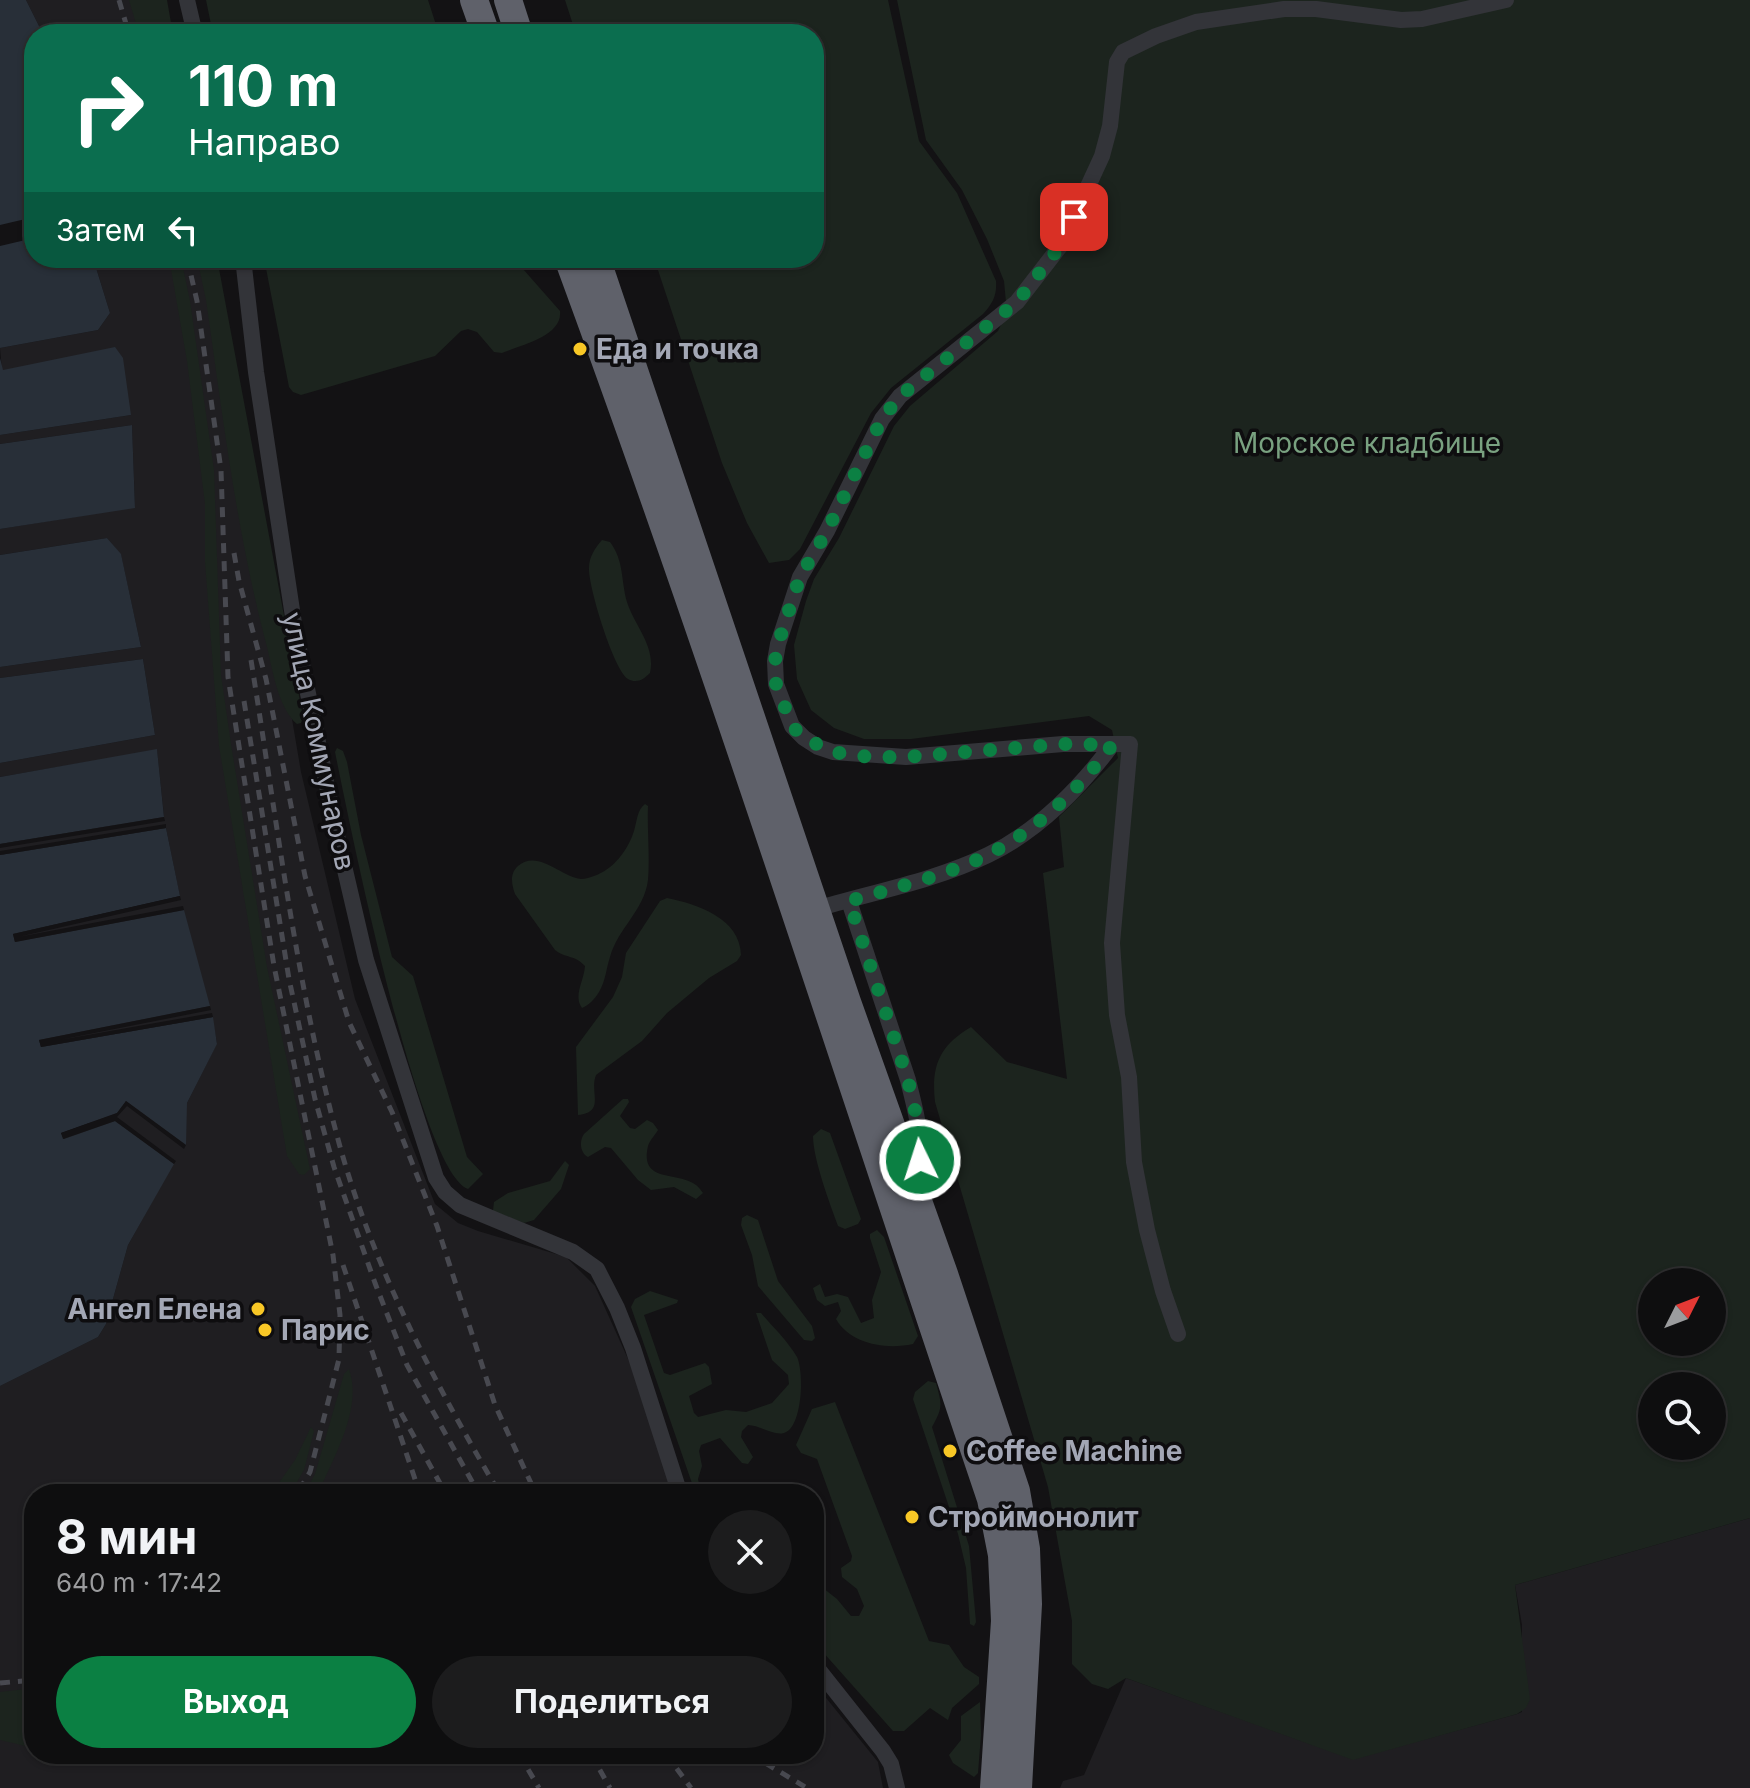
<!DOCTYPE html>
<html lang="ru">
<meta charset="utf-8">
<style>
body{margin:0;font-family:Inter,sans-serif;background:#1c1c1d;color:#f1f3f6;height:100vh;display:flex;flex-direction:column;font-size:30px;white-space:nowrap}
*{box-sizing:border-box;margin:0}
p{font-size:26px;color:#9b9c9e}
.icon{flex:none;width:44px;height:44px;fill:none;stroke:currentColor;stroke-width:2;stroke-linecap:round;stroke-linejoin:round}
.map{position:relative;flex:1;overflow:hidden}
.panel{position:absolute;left:24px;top:1484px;width:800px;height:280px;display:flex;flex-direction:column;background:#0e0e0f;border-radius:32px;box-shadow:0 2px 6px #0004,0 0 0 2px #2e2e2f}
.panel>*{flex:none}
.banner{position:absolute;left:24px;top:24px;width:800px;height:244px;border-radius:32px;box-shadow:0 2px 6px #0004,0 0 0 2px #2e2e2f;background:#0b6e4f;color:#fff;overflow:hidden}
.needle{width:52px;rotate:48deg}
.buttons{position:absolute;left:1638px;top:1268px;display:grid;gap:16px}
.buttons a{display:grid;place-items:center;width:88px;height:88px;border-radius:50%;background:#0e0e0f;box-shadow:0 2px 6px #0004,0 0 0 2px #2e2e2f;font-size:40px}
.pin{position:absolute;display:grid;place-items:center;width:68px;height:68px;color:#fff;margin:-34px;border-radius:16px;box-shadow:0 4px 12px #0006}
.me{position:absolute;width:88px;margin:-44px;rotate:356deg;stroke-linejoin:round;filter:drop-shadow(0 0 6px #0008)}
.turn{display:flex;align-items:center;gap:28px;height:168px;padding:0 32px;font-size:36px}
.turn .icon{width:104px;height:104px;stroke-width:2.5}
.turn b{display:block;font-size:56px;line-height:68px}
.then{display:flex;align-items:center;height:76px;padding:0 32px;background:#0003;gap:16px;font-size:30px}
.round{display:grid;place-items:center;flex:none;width:84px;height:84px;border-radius:42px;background:#1c1c1d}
.summary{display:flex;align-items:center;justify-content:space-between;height:136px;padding:0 32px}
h1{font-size:48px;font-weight:700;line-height:60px}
.action{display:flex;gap:16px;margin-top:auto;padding:16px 32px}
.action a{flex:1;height:92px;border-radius:48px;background:#0b8043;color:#fff;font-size:32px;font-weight:700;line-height:92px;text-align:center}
.action a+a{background:#1c1c1d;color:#f1f3f6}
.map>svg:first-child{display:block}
</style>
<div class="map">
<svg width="1750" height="1788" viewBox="0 0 1750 1788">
<rect width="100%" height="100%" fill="#131214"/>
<path fill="#1f1e21" d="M26,0H158L165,34H43Z
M93,258H214L301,772L355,999L435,1204L458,1223L478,1231L566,1257L595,1286L648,1403L673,1494H34V1754H814V1683L878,1762L883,1788H0V1386L98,1337L106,1324L128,1245L173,1164L63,1139L126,1101L187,1103L217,1043L212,1017L41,1047L15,942L13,934L180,897L166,828L0,855V844L164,816L157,750L0,777V763L155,735L143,659L0,678V667L141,647L121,555L107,538L0,555V529L135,507L132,425L0,444V435L131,415L2,371L0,348L98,330L110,313Z
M1750,1518V1788H1060L1063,1781L1084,1775L1126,1678L1353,1759L1517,1714L1522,1712V1625L1515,1585Z"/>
<path fill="#1c241e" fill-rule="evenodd" d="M129,0H167L173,34H139Z
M206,0H428L439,34H213Z
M565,0H888L919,141L957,193L996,281C997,295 993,303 983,314L891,388L871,413L800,549L789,560L769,563L747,523L722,463L654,258H814V34H576Z
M897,0H1750V1518L1515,1585L1530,1699L1526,1708L1517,1714L1353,1760L1126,1678L1108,1689L1092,1684L1072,1664V1621L1048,1487L935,1102C931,1066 939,1046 971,1027L1007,1062L1067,1079L1043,873L1064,867L1059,817L1118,758L1112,730L1089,716L911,739H864L834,728L811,710L797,679L794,645L806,601L814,579L839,538L894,426L910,406L998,331L1007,313L1004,281L987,239L962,190L926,140ZM1652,1282H1712V1342H1652ZM1652,1386H1712V1446H1652Z
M169,258H181L190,301L214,470L221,675L231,744L267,967L310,1169L304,1175L299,1174L287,1156L219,746L205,562V504L187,361Z
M197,258H217L303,717L301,723L297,724C279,709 273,673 268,651C237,536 223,418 206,300Z
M264,258H518L523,269L560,311C563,336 521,345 502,353L494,352L477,332L468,329L461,331L435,356L301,395L293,392L289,387Z
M602,540L610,542C624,560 621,581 627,602C634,625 656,646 650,673C644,679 637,684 628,679C614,671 588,586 589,568C589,557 595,548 602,540Z
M337,748L343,751L347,762L361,835L392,957L413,976L467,1157L483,1174L468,1189C419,1171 348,816 335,752Z
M645,804L648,806C647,830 650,856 648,880C644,911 618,928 610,957C606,969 606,980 599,992C595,999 589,1005 582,1008C573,996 584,981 585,966C574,954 566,959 555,950L515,894C512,885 509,874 518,866C538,849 561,877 581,879C586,879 590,877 594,876C613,870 628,850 634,831C637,821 637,810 645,804Z
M667,898C697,904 740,918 741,955L737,961L709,978L667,1013L642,1041L596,1075C589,1092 606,1112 578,1115L576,1047L613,997L622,977L626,953L660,901Z
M623,1099H628L629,1102L620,1116L630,1128L635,1129L647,1120L653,1123L658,1130C655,1135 650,1140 648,1146C638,1189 689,1166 703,1193L696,1199L674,1187L651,1190L638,1180L611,1148L605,1147L588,1157C580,1153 579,1141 584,1134Z
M821,1129L830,1133L861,1219L858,1224L845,1229L838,1226C830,1204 813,1159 813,1136Z
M565,1161L569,1165L561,1189L534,1220L524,1223L493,1211L494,1202L508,1193L550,1181Z
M747,1215L758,1220L778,1281L812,1326L815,1338L812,1341L804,1340L758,1286L752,1255L741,1225L742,1218Z
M877,1230L884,1237L918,1336L913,1344C886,1350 850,1344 836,1319L841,1311L838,1302L825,1306L817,1300L813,1288L820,1284L825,1297L837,1294L848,1297L861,1323L874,1318L872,1300L881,1272L870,1238V1234Z
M650,1291L678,1300L677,1303L644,1315L664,1373L670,1375L705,1363L709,1367L712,1384L689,1396L694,1413L698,1417L726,1410L746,1412L772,1403L789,1384L788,1375L772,1360L756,1313H761C772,1326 788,1341 797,1357C804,1371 803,1427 784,1433C773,1436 759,1425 748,1425L742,1431L741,1437L753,1457L748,1464L742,1463L720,1438L701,1445L699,1451L702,1466L698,1479L701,1494L695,1492L631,1307L635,1299Z
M349,1369C363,1409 333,1458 318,1494H304L315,1474L344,1374Z
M928,1381L936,1383C942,1405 943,1407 932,1427L969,1546L976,1622L974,1626L970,1624L966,1568L958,1534L913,1399L915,1392Z
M835,1402L929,1641L949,1645L964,1667L979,1677V1684L952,1708L948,1720L930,1708L904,1731H893L814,1642V1581L837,1599L851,1616H859L864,1606L857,1589L842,1577L841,1568L851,1561L852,1556L817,1459L801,1453L796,1445L812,1409Z
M311,1427L314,1431L304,1470L290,1494H271L295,1460Z
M34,1688V1748L0,1740V1692Z
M980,1702L981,1735L978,1773L974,1777L953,1763L949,1755L961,1740V1716Z"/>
<path fill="#282f38" d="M0,0H26L43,34H34V217L0,225Z
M34,238V258H93L110,313L98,330L0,348V246Z
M115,347L123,358L131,415L0,435V358L3,370Z
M132,425L135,508L0,529V444Z
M107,538L121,554L141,647L0,667V555Z
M143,659L155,735L0,763V678Z
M157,749L164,817L0,844V777Z
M166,828L180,896L13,934L15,942L184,910L210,1006L39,1040L41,1047L213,1017L217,1044L187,1103L186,1145L126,1101L117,1113L61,1133L64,1139L115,1121L174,1164L128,1245L106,1324L98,1337L0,1386V855Z"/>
<path fill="#131214" d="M164,817L165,821L0,848V844Z
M166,824V828L0,855V851Z
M180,896L181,900L18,937L183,906L184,910L15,942L13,934Z
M210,1006L211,1010L59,1040L212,1013L213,1017L41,1047L39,1040Z
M126,1101L186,1145L184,1149L127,1106L117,1117L176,1161L174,1164L115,1121L63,1139L61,1133L117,1113Z"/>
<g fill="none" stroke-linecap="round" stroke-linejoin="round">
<path stroke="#333439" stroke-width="16" d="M187,0L195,34
M243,258L256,372L295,630L338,840L366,960L436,1178L445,1192L460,1205L573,1252L597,1269L617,1308L633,1348L680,1494
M849,901L908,1080C917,1119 927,1143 912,1182
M816,909C873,892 934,881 988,855C1038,831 1079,789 1112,745
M1178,1334L1163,1291L1147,1230L1134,1162L1129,1077L1117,1015L1112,943L1130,744H1063L906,757L833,752L818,747L804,738L792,726L776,684L775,661L778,644L800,577L827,531L882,419L900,396L1017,302L1061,245L1102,156L1110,126L1117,62L1123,52L1156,36L1196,22L1284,9H1316L1401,20L1422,19L1506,0
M814,1664L883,1751L891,1764L897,1788"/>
<path stroke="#5f616a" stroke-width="28" d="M474,0L486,34
M508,0L519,34
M568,258C719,668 851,1085 991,1499L1002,1555L1005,1621L994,1788
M596,258L847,1002L944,1274L1016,1491L1026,1549L1028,1604L1018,1788"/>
<path stroke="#484950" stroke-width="5" stroke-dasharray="10 8" stroke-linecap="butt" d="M119,0L129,34
M187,258L197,301L221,470L228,677L274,966L333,1255L340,1315L339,1359L310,1472L297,1494
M234,553L239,581L266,679L305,876L349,1022L392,1112L437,1226L495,1405L536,1494
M251,660C277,821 296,985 339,1143C373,1267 435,1384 500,1494
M244,701L289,979L315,1099L334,1167L375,1283L407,1365L479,1494
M343,1265L420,1494
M401,1413L446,1494
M0,1683L34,1680
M519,1754L539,1788
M591,1754L610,1788
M666,1754L691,1788
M750,1754L807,1788"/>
</g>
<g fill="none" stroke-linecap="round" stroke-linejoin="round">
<path stroke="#0b8043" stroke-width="14" stroke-dasharray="0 25.2" d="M920,1160L919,1128L908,1080L849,901C891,889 951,874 989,854C1038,829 1079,789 1112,745L1063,744L906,757H869L833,752L804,738L792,726L776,684L775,661L778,644L800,577L827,531L882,419L900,396L1017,302L1061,245L1074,217"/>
</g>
<g fill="#f8c726" stroke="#0e0d0f" stroke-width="3">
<circle cx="580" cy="349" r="8"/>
<circle cx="258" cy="1309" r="8"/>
<circle cx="265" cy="1330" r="8"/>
<circle cx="950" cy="1451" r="8"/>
<circle cx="912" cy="1517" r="8"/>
</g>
<g text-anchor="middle" stroke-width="7" stroke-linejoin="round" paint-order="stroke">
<g font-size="28" font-weight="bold" fill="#a3a7b5" stroke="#0e0d0f" text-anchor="start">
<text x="596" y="359">Еда и точка</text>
<text x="242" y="1319" text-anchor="end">Ангел Елена</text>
<text x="281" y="1340">Парис</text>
<text x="966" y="1461">Coffee Machine</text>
<text x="928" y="1527">Строймонолит</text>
</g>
<g font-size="28" fill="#79a180" stroke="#0e0d0f">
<text x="1367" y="453">Морское кладбище</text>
</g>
<g font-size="28" fill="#a3a7b5" stroke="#0e0d0f">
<text transform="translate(319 741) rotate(78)" y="10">улица Коммунаров</text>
</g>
</g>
</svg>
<div class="buttons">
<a><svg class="needle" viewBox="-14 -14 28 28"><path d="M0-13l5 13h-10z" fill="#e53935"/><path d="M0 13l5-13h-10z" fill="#9b9c9e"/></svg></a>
<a><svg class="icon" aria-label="search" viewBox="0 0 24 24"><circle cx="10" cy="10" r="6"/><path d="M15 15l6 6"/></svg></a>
</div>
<div class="pin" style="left:1074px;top:217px;background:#d93025"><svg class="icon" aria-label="arrive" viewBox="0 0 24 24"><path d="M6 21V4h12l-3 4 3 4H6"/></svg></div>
<svg class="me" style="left:920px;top:1160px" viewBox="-20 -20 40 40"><circle r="17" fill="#0b8043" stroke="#fff" stroke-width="3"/><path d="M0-11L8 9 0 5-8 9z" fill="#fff"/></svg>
<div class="banner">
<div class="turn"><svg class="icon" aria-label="right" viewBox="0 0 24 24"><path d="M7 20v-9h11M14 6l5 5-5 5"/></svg><div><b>110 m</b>Направо</div></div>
<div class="then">Затем<svg class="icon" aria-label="left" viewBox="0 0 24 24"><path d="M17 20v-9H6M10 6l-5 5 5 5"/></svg></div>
</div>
<section class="panel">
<div class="summary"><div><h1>8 мин</h1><p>640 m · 17:42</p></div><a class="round"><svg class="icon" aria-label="close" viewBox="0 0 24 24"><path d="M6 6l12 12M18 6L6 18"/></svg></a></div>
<div class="action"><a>Выход</a><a>Поделиться</a></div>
</section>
</div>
